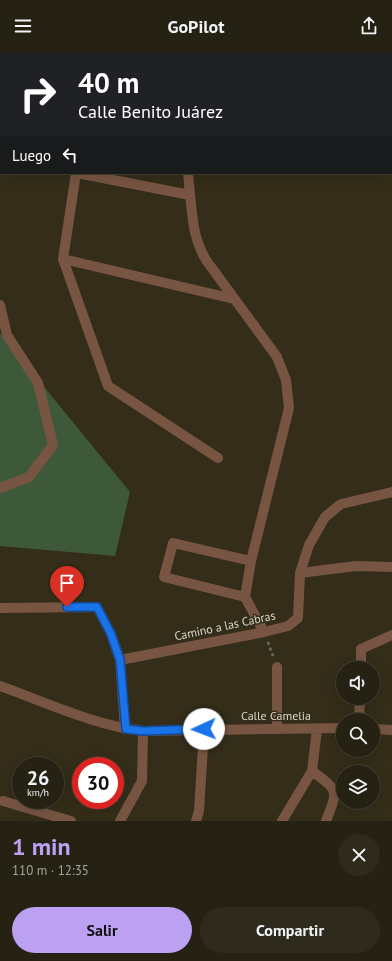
<!DOCTYPE html>
<html lang="es">
<meta charset="utf-8">
<style>
body{margin:0;font-family:"PT Sans",sans-serif;background:#2e2a1c;color:#f1f3f6;height:100vh;display:flex;flex-direction:column;font-size:15px;white-space:nowrap}
*{box-sizing:border-box;margin:0}
p{font-size:13px;color:#a4a4a0}
.icon{flex:none;width:22px;height:22px;fill:none;stroke:currentColor;stroke-width:2;stroke-linecap:round;stroke-linejoin:round}
.map{position:relative;height:769px;overflow:hidden}
.drawer{display:flex;flex-direction:column;background:#262213;flex:1}
.drawer>*{flex:none}
.hud{position:absolute;left:0px;top:0px;width:392px;height:122px;box-shadow:0 4px 16px #0002,0 0 0 1px #423f33;background:#202124;color:#fff;overflow:hidden}
.tools{position:absolute;left:336px;top:609px;display:grid;gap:8px}
.tools a{display:grid;place-items:center;width:44px;height:44px;border-radius:50%;background:#262213;box-shadow:0 4px 16px #0002,0 0 0 1px #423f33;font-size:20px}
.speed{position:absolute;left:12px;top:705px;display:flex;gap:8px;font-size:20px;font-weight:700;text-align:center}
.speed>*{display:grid;place-content:center;width:52px;height:52px;border-radius:50%;background:#262213;box-shadow:0 4px 16px #0002,0 0 0 1px #423f33;line-height:1}
.speed small{font-size:10px;font-weight:400}
.speed .limit{border:6px solid #d22;background:#fff;color:#111}
.pin{position:absolute;display:grid;place-items:center;width:34px;height:34px;color:#fff;margin:-41px -17px;border-radius:50% 50% 50% 0;rotate:-45deg;box-shadow:0 0 4px #0007}
.pin .icon{rotate:45deg}
.me{position:absolute;width:44px;margin:-22px;rotate:268deg;stroke-linejoin:round;filter:drop-shadow(0 0 3px #0008)}
.turn{display:flex;align-items:center;gap:14px;height:84px;padding:0 12px;font-size:18px}
.turn .icon{width:52px;height:52px;stroke-width:2.5}
.turn b{display:block;font-size:28px;line-height:34px}
.then{display:flex;align-items:center;height:38px;padding:0 12px;background:#0003;gap:8px;font-size:15px}
.round{display:grid;place-items:center;flex:none;width:42px;height:42px;border-radius:21px;background:#2e2a1c}
.head{display:flex;align-items:center;justify-content:space-between;height:68px;padding:0 12px}
h1{font-size:24px;font-weight:800;line-height:30px;color:#bca0f2}
.action{display:flex;gap:8px;margin-top:auto;padding:8px 12px}
.action a{flex:1;height:46px;border-radius:24px;background:#bca0f2;color:#111;font-size:16px;font-weight:800;line-height:46px;text-align:center}
.action a+a{background:#2e2a1c;color:#f1f3f6}
header{display:flex;justify-content:space-between;align-items:center;height:52px;padding:0 12px;background:#262213;font-size:18px;font-weight:800}
.map>svg:first-child{display:block}
</style>
<header><svg class="icon" aria-label="menu" viewBox="0 0 24 24"><path d="M4 6h16M4 12h16M4 18h16"/></svg>GoPilot<svg class="icon" aria-label="share" viewBox="0 0 24 24"><path d="M12 15V3M7 8l5-5 5 5M5 13v7h14v-7"/></svg></header>
<div class="map">
<svg width="392" height="769" viewBox="0 0 392 769">
<rect width="100%" height="100%" fill="#332d19"/>
<path fill="#3e593a" d="M0,281L130,440L115,504L0,494Z"/>
<g fill="none" stroke-linecap="round" stroke-linejoin="round">
<path stroke="#706b5a" stroke-width="2.5" stroke-dasharray="3 3" stroke-linecap="butt" d="M268,590L273,604"/>
<path stroke="#785543" stroke-width="10" d="M363,0L364,1
M102,1V0
M391,18H392
M0,94H1
M391,113H392
M76,121L63,207L108,334L218,406
M77,121L190,143C193,168 193,186 206,208L277,305L286,328L289,356L251,509L245,545
M188,121L190,143
M63,207L234,247
M0,253L7,283L38,331L53,393L29,425L0,436
M300,521L356,514L392,515
M245,545L164,525L173,491L251,509
M245,545L264,580
M0,556L97,555L111,582L120,608L125,677
M120,608L264,580L288,574L298,566L300,521L309,493L325,465L341,452L392,440
M277,615V677
M361,616V597L392,583
M0,634C45,650 96,674 143,679L343,676
M359,668L360,646
M373,677L392,678
M312,719C339,739 338,738 326,769
M3,749L71,769
M120,769L142,729L143,679
M196,769L199,759L204,677
M282,769L312,719L317,677"/>
</g>
<g fill="none" stroke-linecap="round" stroke-linejoin="round">
<g stroke="#114b97" stroke-width="10">
<path id="route" d="M67,555H97L111,582L120,608L126,677L143,679L204,677"/>
</g>
<use href="#route" stroke="#1a73e8" stroke-width="7"/>
</g>
<g text-anchor="middle" stroke-width="3" stroke-linejoin="round" paint-order="stroke">
<g font-size="12" fill="#dcd8cc" stroke="#332d19">
<text transform="translate(225 574) rotate(-12)" y="4">Camino a las Cabras</text>
<text x="276" y="668">Calle Camelia</text>
</g>
</g>
</svg>
<div class="tools">
<a><svg class="icon" aria-label="sound" viewBox="0 0 24 24"><path d="M4 9h4l5-4v14l-5-4H4zM17 9q2 3 0 6"/></svg></a>
<a><svg class="icon" aria-label="search" viewBox="0 0 24 24"><circle cx="10" cy="10" r="6"/><path d="M15 15l6 6"/></svg></a>
<a><svg class="icon" aria-label="layers" viewBox="0 0 24 24"><path d="M12 4l9 5-9 5-9-5zM3 14l9 5 9-5"/></svg></a>
</div>
<div class="speed"><div>26<small>km/h</small></div><div class="limit">30</div></div>
<div class="pin" style="left:67px;top:555px;background:#d93025"><svg class="icon" aria-label="arrive" viewBox="0 0 24 24"><path d="M6 21V4h12l-3 4 3 4H6"/></svg></div>
<svg class="me" style="left:204px;top:677px" viewBox="-20 -20 40 40"><circle r="19" fill="#fff"/><path d="M0-13L10 11 0 6-10 11z" fill="#1a73e8"/></svg>
<div class="hud">
<div class="turn"><svg class="icon" aria-label="right" viewBox="0 0 24 24"><path d="M7 20v-9h11M14 6l5 5-5 5"/></svg><div><b>40 m</b>Calle Benito Juárez</div></div>
<div class="then">Luego<svg class="icon" aria-label="left" viewBox="0 0 24 24"><path d="M17 20v-9H6M10 6l-5 5 5 5"/></svg></div>
</div>
</div>
<section class="drawer">
<div class="head"><div><h1>1 min</h1><p>110 m · 12:35</p></div><a class="round"><svg class="icon" aria-label="close" viewBox="0 0 24 24"><path d="M6 6l12 12M18 6L6 18"/></svg></a></div>
<div class="action"><a>Salir</a><a>Compartir</a></div>
</section>
